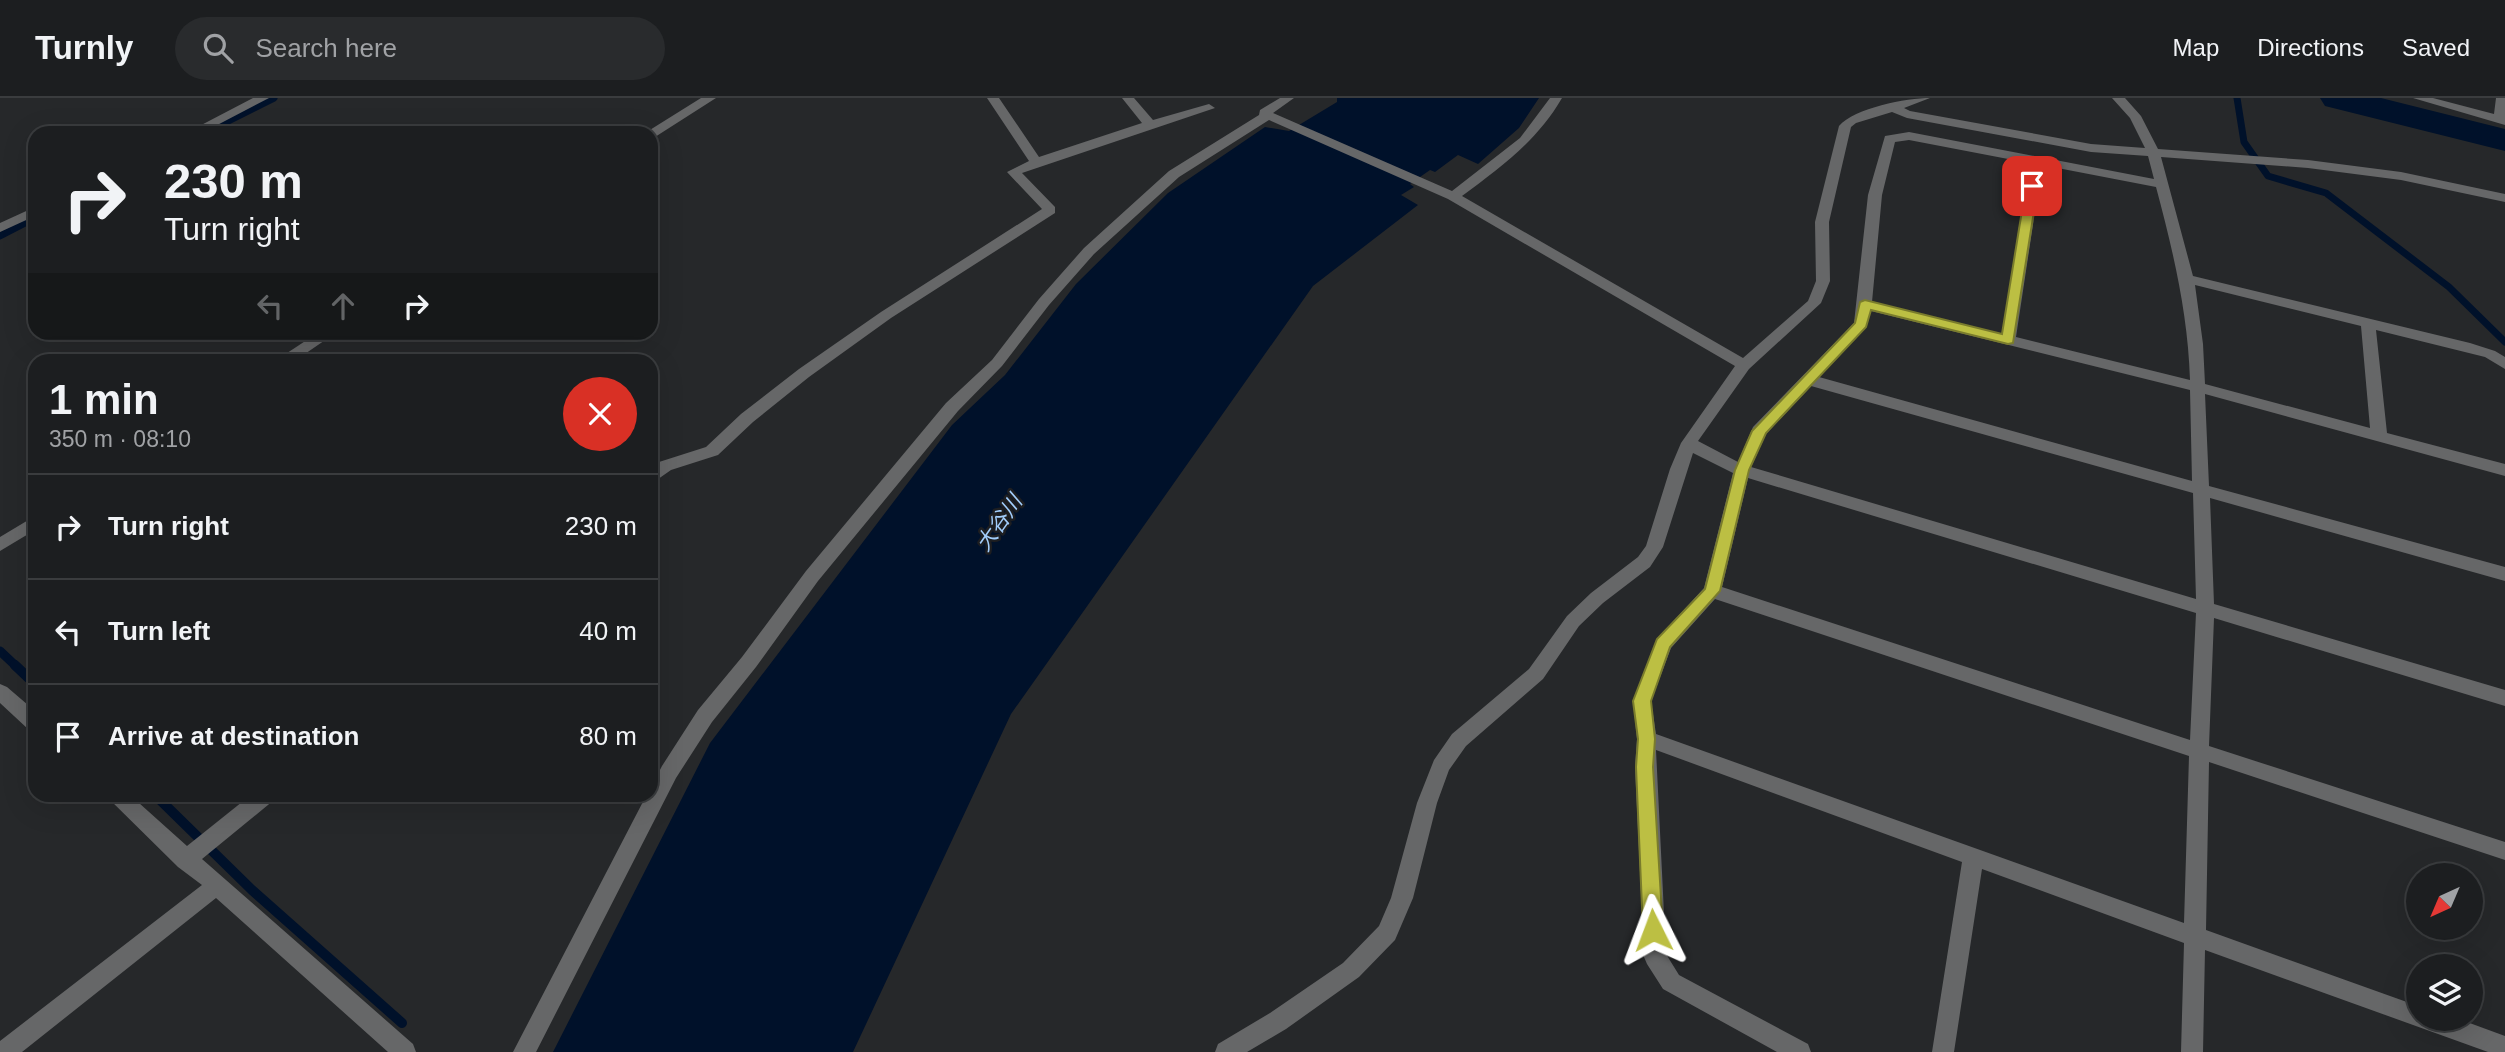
<!DOCTYPE html>
<meta charset="utf-8">
<style>
body{margin:0;font-family:Arial,"Noto Sans JP",sans-serif;background:#292b2d;color:#f1f3f6;height:100vh;display:flex;flex-direction:column;font-size:26px;white-space:nowrap}
*{box-sizing:border-box;margin:0}
p{font-size:23px;color:#a0a2a5}
.icon{flex:none;width:38px;height:38px;fill:none;stroke:currentColor;stroke-width:2;stroke-linecap:round;stroke-linejoin:round}
.map{position:relative;flex:1;overflow:hidden}
.drawer{position:absolute;left:28px;top:256px;width:630px;height:448px;display:flex;flex-direction:column;background:#1c1e20;border-radius:21px;box-shadow:0 7px 28px #0002,0 0 0 2px #3a3c3e}
.drawer>*{flex:none}
.banner{position:absolute;left:28px;top:28px;width:630px;height:214px;border-radius:21px;box-shadow:0 7px 28px #0002,0 0 0 2px #3a3c3e;background:#1c1e20;color:#f1f3f6;overflow:hidden}
.needle{width:46px;rotate:224deg}
.fabs{position:absolute;left:2406px;top:765px;display:grid;gap:14px}
.fabs a{display:grid;place-items:center;width:77px;height:77px;border-radius:50%;background:#1c1e20;box-shadow:0 7px 28px #0002,0 0 0 2px #3a3c3e;font-size:35px}
.pin{position:absolute;display:grid;place-items:center;width:60px;height:60px;color:#fff;margin:-30px;border-radius:14px;box-shadow:0 4px 10px #0006}
.me{position:absolute;width:77px;margin:-38px;rotate:357deg;stroke-linejoin:round;filter:drop-shadow(0 0 5px #0008)}
.turn{display:flex;align-items:center;gap:24px;height:147px;padding:0 21px;font-size:32px}
.turn .icon{width:91px;height:91px;stroke-width:2.5}
.turn b{display:block;font-size:49px;line-height:60px}
.lanes{display:flex;align-items:center;height:66px;padding:0 21px;background:#0003;justify-content:center;gap:35px;direction:ltr}
.lanes .off{opacity:.35}
.round{display:grid;place-items:center;flex:none;width:74px;height:74px;border-radius:37px;background:#292b2d}
.overview{display:flex;align-items:center;justify-content:space-between;height:119px;padding:0 21px}
h1{font-size:42px;font-weight:600;line-height:52px}
ul{padding:0;list-style:none}
li{display:flex;align-items:center;gap:21px;height:105px;padding:0 21px;border-top:2px solid #3a3c3e}
li div{flex:1}
li b{display:block;font-size:26px}
li em{font-style:normal}
header{display:flex;align-items:center;gap:42px;box-sizing:border-box;height:98px;padding:0 35px;background:#1c1e20;border-bottom:2px solid #3a3c3e}
header strong{font-size:33px}
nav{display:flex;gap:38px;margin-inline-start:auto;font-size:24px}
.search{width:490px;height:63px;background:#292b2d;display:flex;align-items:center;gap:18px;box-sizing:border-box;padding:0 24px;border-radius:38px;color:#a0a2a5;font-size:26px}
.map>svg:first-child{display:block}
</style>
<header>
<strong>Turnly</strong>
<div class="search"><svg class="icon" aria-label="search" viewBox="0 0 24 24"><circle cx="10" cy="10" r="6"/><path d="M15 15l6 6"/></svg>Search here</div>
<nav><a>Map</a><a>Directions</a><a>Saved</a></nav>
</header>
<div class="map">
<svg width="2505" height="954" viewBox="0 0 2505 954">
<rect width="100%" height="100%" fill="#26282a"/>
<path fill="#00112a" d="M1337,0H1539L1519,30L1478,66L1458,57L1435,74L1430,72L1410,86L1414,89L1401,97L1418,107L1313,188L1011,616L853,954H553L710,645L952,327L1005,277L1076,186L1168,95L1265,29L1289,33L1337,4Z"/>
<g fill="none" stroke-linecap="round" stroke-linejoin="round">
<path stroke="#00112a" stroke-width="7" d="M2237,0L2244,44L2268,78L2326,95L2449,189L2505,244
M204,35L274,0
M0,138L35,120"/>
<path stroke="#00112a" stroke-width="9" d="M0,553L17,569"/>
<path stroke="#00112a" stroke-width="10" d="M15,567L35,586
M154,696L252,792L402,925"/>
<path fill="#00112a" fill-rule="evenodd" d="M2320,0H2381L2505,31V53L2325,8Z"/>
<path fill="#666768" fill-rule="evenodd" d="M253,0H269L202,35H186Z
M701,0H716L655,39L651,40V35H645Z
M987,0H999L1039,59L1142,25L1122,0H1134L1153,22L1209,6L1215,10L1022,75L1055,109V115L891,220L809,279L753,324L718,357L671,372L651,386V371L659,364L706,349L741,316L799,271L881,214L1042,111L1007,74L1029,63Z
M1280,0H1294L1273,15L1452,93L1520,40L1550,0H1562C1537,43 1501,69 1462,98L1743,260L1808,203L1816,183L1815,124L1839,28C1854,10 1907,0 1930,0L1904,10L1910,13L2091,46L2145,50L2130,20L2112,0H2125L2141,18L2158,51L2308,62L2401,74L2505,96V104L2401,82L2308,70L2161,59L2193,178L2470,245L2495,253L2505,259V271L2485,259L2376,232L2387,335L2505,366V378L2205,296L2209,388L2505,469V483L2210,400L2214,506L2505,592V608L2214,520L2209,648L2505,744V762L2209,664L2206,832L2418,908V920H2456L2505,938V954H2488L2205,852L2203,954H2181L2184,845L1982,771L1954,954H1932L1962,764L1656,652L1666,856L1679,877L1808,946L1811,954H1777L1663,891L1647,866L1644,859L1635,669L1637,641L1633,603L1657,541L1704,490L1733,375L1693,355L1663,449L1650,469L1603,505L1579,528L1543,581L1466,648L1449,672L1437,705L1413,800L1395,842L1359,879L1286,931L1247,954H1215L1218,946L1270,915L1343,865L1379,828L1391,800L1417,705L1434,662L1452,636L1529,571L1567,518L1591,495L1638,459L1646,448L1670,371L1681,345L1735,268L1448,101L1269,22L1179,79L1094,156L1049,207L1002,268L958,313L818,483L756,569L712,624L676,680L536,954H513L647,696H651V689L662,668L698,612L742,559L806,473L946,305L992,262L1039,201L1084,150L1169,73L1259,17L1260,12ZM1892,14L1907,20L2091,54L2148,58L2154,81L1909,34L1885,38L1868,97L1854,225L1753,329L1738,364L1698,343L1749,271L1821,205L1830,183L1829,124L1851,29L1856,25ZM1909,42L2029,65L2002,236L1872,204L1882,97L1895,44ZM2042,67L2156,89C2173,153 2188,215 2190,282L2016,239ZM2195,187L2361,228L2370,330L2205,286L2203,246ZM1871,213L2190,292L2192,383L1819,279L1866,229ZM1811,288L2193,395L2196,501L1751,369L1766,336ZM1748,380L2196,515L2190,642L1722,489ZM1715,501L2189,658L2184,825L1656,636L1651,603L1671,550Z
M2413,0H2433L2494,16L2496,0H2505V27Z
M35,109V118L0,134V125Z
M319,234H337L296,262H279L281,259Z
M35,418V432L0,453V439Z
M0,586L7,589L35,613V633L28,631L0,605Z
M104,696H129L187,748L252,696H277L274,702L202,761L413,946L416,954H388L216,800L22,954H0V943L202,787L178,769Z"/>
</g>
<path fill="#bcbf43" stroke="#7a7c2c" stroke-width="2" d="M2032,85L2038,88L2013,245L2008,246L1871,212L1866,229L1766,335L1749,372L1720,493L1670,549L1651,603L1655,641L1653,669L1663,832L1660,838L1653,841L1646,838L1643,832L1636,669L1638,641L1633,603L1657,541L1705,491L1735,372L1752,333L1855,225L1860,204L1865,202L2002,236L2026,88Z"/>
<g text-anchor="middle" stroke-width="5" stroke-linejoin="round" paint-order="stroke">
<g font-size="21" font-style="italic" fill="#a2cdfb" stroke="#1d1e21">
<text transform="translate(999 425) rotate(-55)" y="7">大谷川</text>
</g>
</g>
</svg>
<div class="fabs">
<a><svg class="needle" viewBox="-14 -14 28 28"><path d="M0-13l5 13h-10z" fill="#e53935"/><path d="M0 13l5-13h-10z" fill="#a0a2a5"/></svg></a>
<a><svg class="icon" aria-label="layers" viewBox="0 0 24 24"><path d="M12 4l9 5-9 5-9-5zM3 14l9 5 9-5"/></svg></a>
</div>
<div class="pin" style="left:2032px;top:88px;background:#d93025"><svg class="icon" aria-label="arrive" viewBox="0 0 24 24"><path d="M6 21V4h12l-3 4 3 4H6"/></svg></div>
<svg class="me" style="left:1653px;top:832px" viewBox="-20 -20 40 40"><path d="M0-17L14 15 0 8-14 15z" fill="#bcbf43" stroke="#fff" stroke-width="4"/></svg>
<div class="banner">
<div class="turn"><svg class="icon" aria-label="right" viewBox="0 0 24 24"><path d="M7 20v-9h11M14 6l5 5-5 5"/></svg><div><b>230 m</b>Turn right</div></div>
<div class="lanes"><svg class="icon off" aria-label="left" viewBox="0 0 24 24"><path d="M17 20v-9H6M10 6l-5 5 5 5"/></svg><svg class="icon off" aria-label="ahead" viewBox="0 0 24 24"><path d="M12 20V5M6 11l6-6 6 6"/></svg><svg class="icon" aria-label="right" viewBox="0 0 24 24"><path d="M7 20v-9h11M14 6l5 5-5 5"/></svg></div>
</div>
<section class="drawer">
<div class="overview"><div><h1>1 min</h1><p>350 m · 08:10</p></div><a class="round" style="background:#d93025;color:#fff"><svg class="icon" aria-label="close" viewBox="0 0 24 24"><path d="M6 6l12 12M18 6L6 18"/></svg></a></div>
<ul>
<li><svg class="icon" aria-label="right" viewBox="0 0 24 24"><path d="M7 20v-9h11M14 6l5 5-5 5"/></svg><div><b>Turn right</b></div><em>230 m</em></li>
<li><svg class="icon" aria-label="left" viewBox="0 0 24 24"><path d="M17 20v-9H6M10 6l-5 5 5 5"/></svg><div><b>Turn left</b></div><em>40 m</em></li>
<li><svg class="icon" aria-label="arrive" viewBox="0 0 24 24"><path d="M6 21V4h12l-3 4 3 4H6"/></svg><div><b>Arrive at destination</b></div><em>80 m</em></li>
</ul>
</section>
</div>
